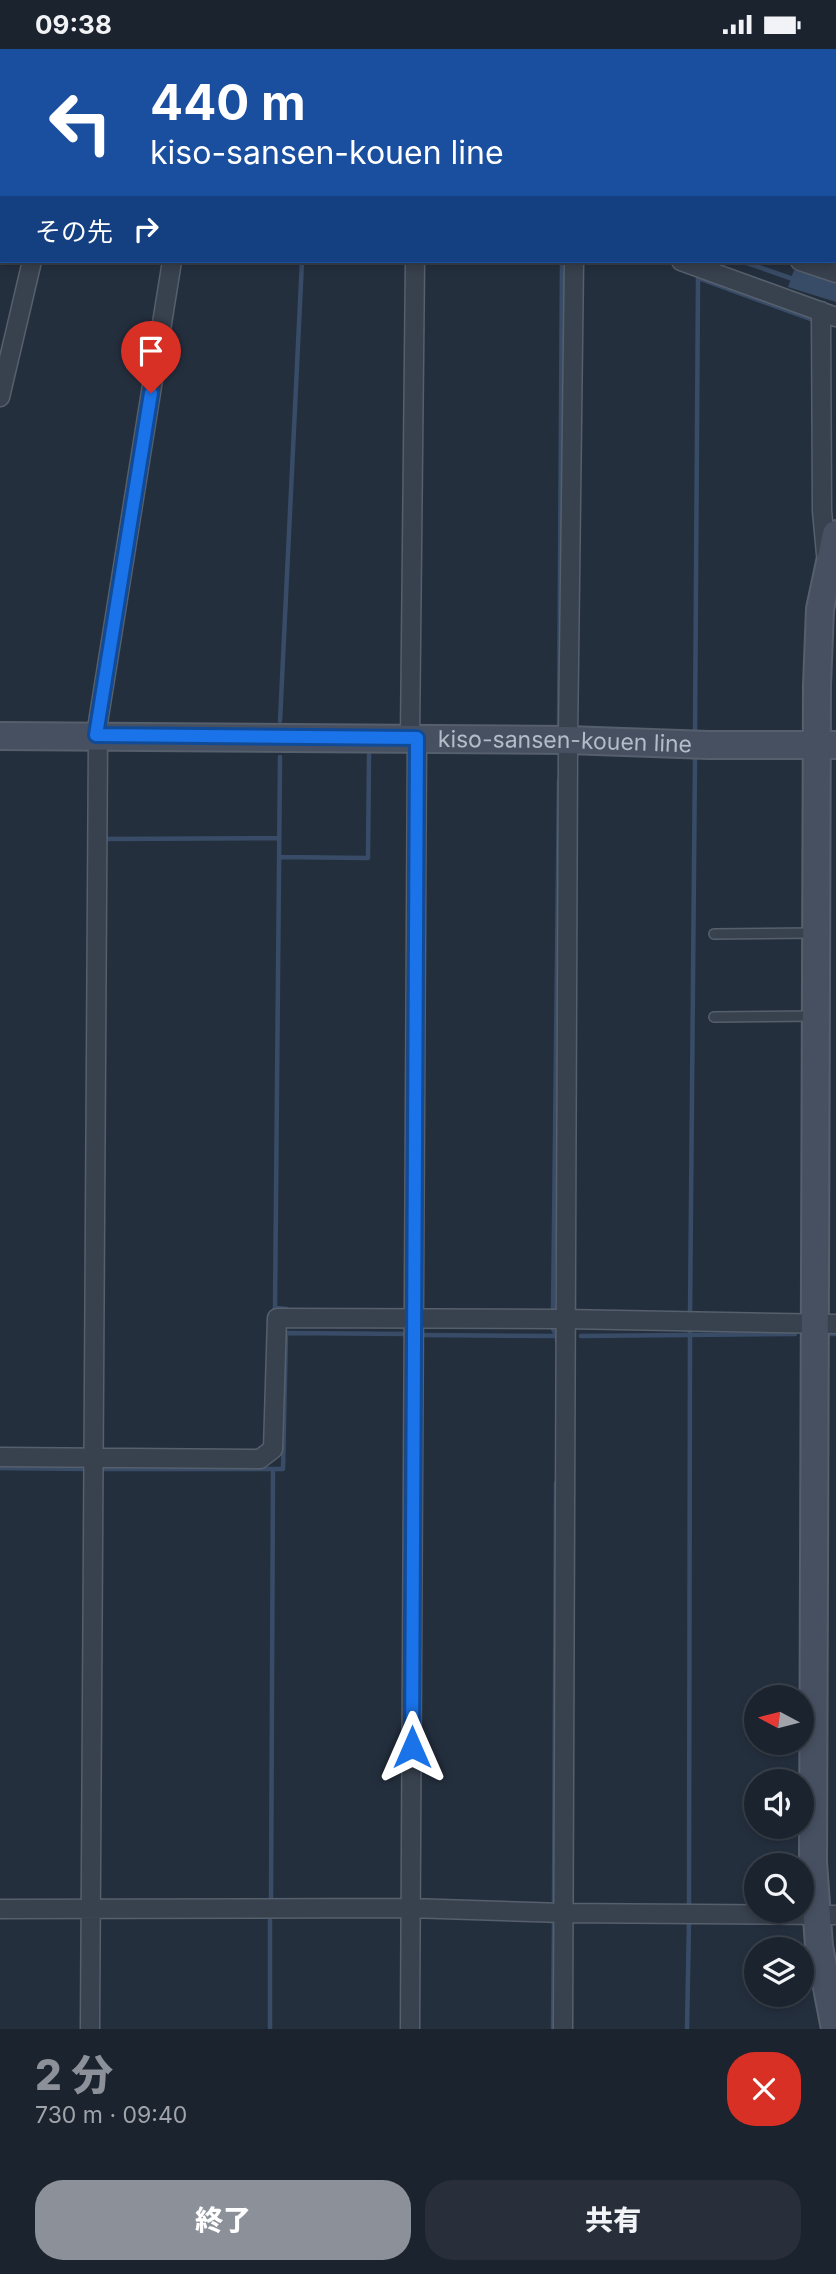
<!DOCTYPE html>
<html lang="ja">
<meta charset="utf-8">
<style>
body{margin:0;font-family:Inter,"Noto Sans JP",sans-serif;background:#282f3a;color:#f1f3f6;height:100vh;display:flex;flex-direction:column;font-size:26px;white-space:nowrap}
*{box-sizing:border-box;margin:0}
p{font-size:23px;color:#a0a4aa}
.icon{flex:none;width:38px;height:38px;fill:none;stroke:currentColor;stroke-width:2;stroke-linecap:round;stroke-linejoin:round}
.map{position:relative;height:1980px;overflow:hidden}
.sheet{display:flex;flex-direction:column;background:#1b232e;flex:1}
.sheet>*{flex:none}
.hud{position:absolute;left:0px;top:0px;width:836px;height:214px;box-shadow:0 4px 10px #0003,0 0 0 2px #39404a;background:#1a4fa0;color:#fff;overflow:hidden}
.needle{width:46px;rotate:277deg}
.tools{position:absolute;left:744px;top:1636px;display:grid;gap:14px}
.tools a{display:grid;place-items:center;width:70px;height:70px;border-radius:50%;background:#1b232e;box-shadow:0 4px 10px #0003,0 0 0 2px #39404a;font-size:35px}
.pin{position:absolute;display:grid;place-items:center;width:60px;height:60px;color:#fff;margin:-72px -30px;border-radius:50% 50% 50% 0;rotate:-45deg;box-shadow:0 0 7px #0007}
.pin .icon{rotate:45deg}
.me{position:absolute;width:77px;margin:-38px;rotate:0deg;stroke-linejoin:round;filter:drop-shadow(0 0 5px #0008)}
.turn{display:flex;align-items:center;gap:24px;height:147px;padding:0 35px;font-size:32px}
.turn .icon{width:91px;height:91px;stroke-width:2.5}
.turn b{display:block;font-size:49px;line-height:60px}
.then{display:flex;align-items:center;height:66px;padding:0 35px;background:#0003;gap:14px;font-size:26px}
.round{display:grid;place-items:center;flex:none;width:74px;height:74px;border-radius:28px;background:#282f3a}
.headline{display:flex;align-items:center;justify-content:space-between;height:119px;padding:0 35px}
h1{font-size:42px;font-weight:800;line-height:52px;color:#8c9099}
.action{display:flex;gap:14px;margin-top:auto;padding:14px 35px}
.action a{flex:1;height:80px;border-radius:28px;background:#8c9099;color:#fff;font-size:28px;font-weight:800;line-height:80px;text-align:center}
.action a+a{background:#282f3a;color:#f1f3f6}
.status{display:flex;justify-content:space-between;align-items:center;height:49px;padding:0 35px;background:#1b232e;direction:ltr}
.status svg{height:19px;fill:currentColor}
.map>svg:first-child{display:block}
</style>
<div class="status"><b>09:38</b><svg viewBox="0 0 49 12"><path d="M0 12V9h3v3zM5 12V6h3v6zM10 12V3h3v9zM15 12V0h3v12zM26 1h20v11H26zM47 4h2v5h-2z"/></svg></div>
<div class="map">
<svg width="836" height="1980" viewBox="0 0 836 1980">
<rect width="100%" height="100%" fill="#242f3e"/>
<path fill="#394c67" d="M794,221L836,234V253L788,238Z"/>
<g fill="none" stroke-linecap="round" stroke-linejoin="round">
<path stroke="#394c67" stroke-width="4.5" d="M138,0L143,2
M273,2L274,0
M652,2V0
M741,212L796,231
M280,672L302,212
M559,680L562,212
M695,684L698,229L813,271
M280,708L275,1259L287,1260V1263
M104,790L279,789
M280,808L368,809L369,706
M553,1266L559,732
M690,1267L695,708
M553,1280L557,1287V1292
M825,1285H836
M422,1286L558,1287
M581,1287L795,1285
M0,1419L87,1420
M100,1420H283L286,1284L410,1285
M271,1854L273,1420
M554,1856L556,1434
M689,1857L690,1280
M270,1980V1870
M553,1980L554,1872
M687,1980L689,1872"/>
<g stroke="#565f6c" stroke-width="12">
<path id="lane" d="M714,885L814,884
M714,968L814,967"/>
</g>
<g stroke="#565f6c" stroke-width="21">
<path id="street" d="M91,0L96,2
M175,0L180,2
M464,2V0
M835,19L836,16
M681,212L836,268
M800,212L836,224
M821,262L822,462L826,505
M0,348L32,212
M96,686L172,212
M410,689L415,212
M0,1408L260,1410L273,1400L277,1269L565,1270L836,1275
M0,1860L410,1859L563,1864L836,1866
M90,1980L98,686
M410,1980L417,689
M563,1980L568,691L574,212"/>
</g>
<g stroke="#565f6c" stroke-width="30">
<g id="secondary">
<path id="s1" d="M0,687L568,691L708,696H835"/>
<path d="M835,1980L819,1897L813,1813L817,636L820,560L836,485"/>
</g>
</g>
<use href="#lane" stroke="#38414e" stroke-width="9"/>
<use href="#street" stroke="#38414e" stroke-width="18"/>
<use href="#secondary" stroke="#465061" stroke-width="26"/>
</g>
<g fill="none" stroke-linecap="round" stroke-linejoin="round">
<g stroke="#114b97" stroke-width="18">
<path id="route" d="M151,344L96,686L417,689L412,1698"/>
</g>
<use href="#route" stroke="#1a73e8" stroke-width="12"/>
</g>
<g text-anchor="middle" stroke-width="7" stroke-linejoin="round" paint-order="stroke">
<g font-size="23" fill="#b4bcc9" stroke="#1d2633">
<text dy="8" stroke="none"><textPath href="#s1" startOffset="565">kiso-sansen-kouen line</textPath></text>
</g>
</g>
</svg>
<div class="tools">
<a><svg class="needle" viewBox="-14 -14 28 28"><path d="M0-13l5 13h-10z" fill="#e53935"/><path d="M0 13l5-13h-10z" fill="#a0a4aa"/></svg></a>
<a><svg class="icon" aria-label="sound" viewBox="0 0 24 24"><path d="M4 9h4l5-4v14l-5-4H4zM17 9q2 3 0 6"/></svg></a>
<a><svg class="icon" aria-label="search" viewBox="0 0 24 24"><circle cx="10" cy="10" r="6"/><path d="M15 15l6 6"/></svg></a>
<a><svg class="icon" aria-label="layers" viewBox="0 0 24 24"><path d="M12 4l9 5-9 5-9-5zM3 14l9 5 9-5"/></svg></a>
</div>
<div class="pin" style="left:151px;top:344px;background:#d93025"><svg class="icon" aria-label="arrive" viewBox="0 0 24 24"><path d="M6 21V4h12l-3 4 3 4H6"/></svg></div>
<svg class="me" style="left:412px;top:1698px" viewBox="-20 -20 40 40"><path d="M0-17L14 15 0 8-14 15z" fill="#1a73e8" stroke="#fff" stroke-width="4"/></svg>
<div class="hud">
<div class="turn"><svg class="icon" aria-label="left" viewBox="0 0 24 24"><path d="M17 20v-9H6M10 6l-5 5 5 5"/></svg><div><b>440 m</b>kiso-sansen-kouen line</div></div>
<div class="then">その先<svg class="icon" aria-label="right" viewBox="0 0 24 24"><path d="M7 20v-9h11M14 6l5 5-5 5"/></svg></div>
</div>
</div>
<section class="sheet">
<div class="headline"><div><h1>2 分</h1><p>730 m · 09:40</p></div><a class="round" style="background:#d93025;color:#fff"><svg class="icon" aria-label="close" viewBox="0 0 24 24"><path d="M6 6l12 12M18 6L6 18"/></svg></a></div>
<div class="action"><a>終了</a><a>共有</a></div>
</section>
